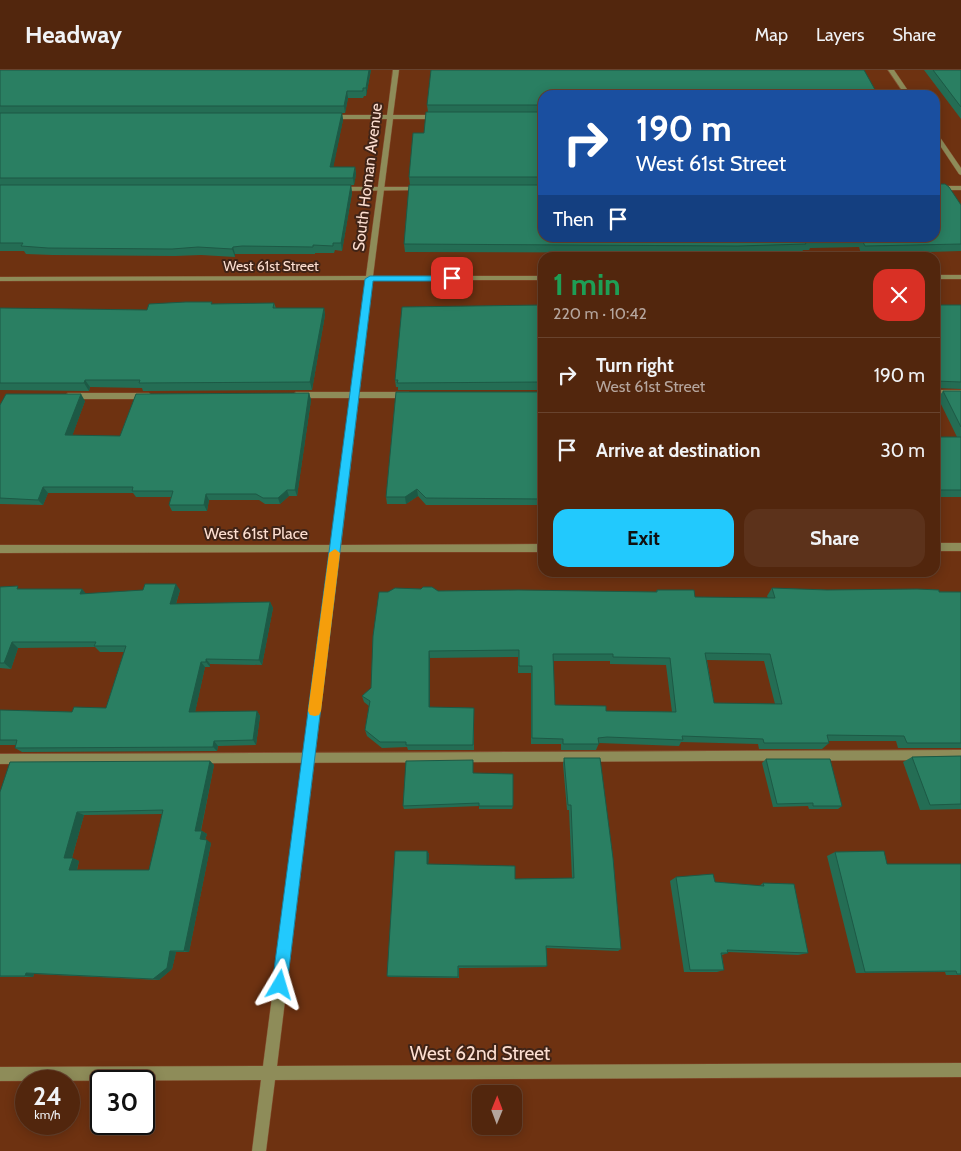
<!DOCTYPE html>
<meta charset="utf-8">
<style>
body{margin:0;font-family:Cabin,sans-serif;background:#5c321b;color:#f1f3f6;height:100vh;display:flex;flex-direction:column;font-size:19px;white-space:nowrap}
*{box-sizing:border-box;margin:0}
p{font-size:16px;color:#b5a59d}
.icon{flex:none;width:28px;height:28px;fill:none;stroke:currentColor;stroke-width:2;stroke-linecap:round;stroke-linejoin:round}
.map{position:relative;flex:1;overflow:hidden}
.details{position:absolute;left:538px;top:182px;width:402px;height:325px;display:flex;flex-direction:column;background:#52260d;border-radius:15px;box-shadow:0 2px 12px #0003,0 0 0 1px #68432e}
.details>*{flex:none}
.top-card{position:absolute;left:538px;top:20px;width:402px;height:152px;border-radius:15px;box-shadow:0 2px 12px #0003,0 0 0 1px #68432e;background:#1a4fa0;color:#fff;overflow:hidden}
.needle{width:32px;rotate:1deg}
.controls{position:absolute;left:472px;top:1015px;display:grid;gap:10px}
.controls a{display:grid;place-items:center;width:50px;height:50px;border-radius:10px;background:#52260d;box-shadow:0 2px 12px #0003,0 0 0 1px #68432e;font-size:25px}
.speed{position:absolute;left:15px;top:1000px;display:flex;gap:10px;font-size:25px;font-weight:700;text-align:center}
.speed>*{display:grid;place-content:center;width:65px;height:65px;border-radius:50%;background:#52260d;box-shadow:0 2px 12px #0003,0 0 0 1px #68432e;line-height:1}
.speed small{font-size:12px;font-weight:400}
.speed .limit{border:2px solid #111;border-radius:8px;background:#fff;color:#111}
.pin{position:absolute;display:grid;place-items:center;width:42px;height:42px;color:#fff;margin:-21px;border-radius:10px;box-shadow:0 2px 8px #0006}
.me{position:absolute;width:55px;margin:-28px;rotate:7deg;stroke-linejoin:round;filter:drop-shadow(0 0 4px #0008)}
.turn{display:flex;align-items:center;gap:18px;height:105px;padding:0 15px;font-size:22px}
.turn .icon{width:65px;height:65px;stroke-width:2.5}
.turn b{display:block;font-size:35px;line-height:42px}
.then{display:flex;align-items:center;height:48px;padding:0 15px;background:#0003;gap:10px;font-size:19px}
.round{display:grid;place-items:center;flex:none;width:52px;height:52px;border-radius:15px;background:#5c321b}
.summary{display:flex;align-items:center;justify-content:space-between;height:85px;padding:0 15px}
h1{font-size:30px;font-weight:700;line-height:38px;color:#1e9e55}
.button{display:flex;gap:10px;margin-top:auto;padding:10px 15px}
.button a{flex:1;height:58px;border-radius:15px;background:#22c9fd;color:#111;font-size:20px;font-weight:700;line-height:58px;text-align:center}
.button a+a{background:#5c321b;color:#f1f3f6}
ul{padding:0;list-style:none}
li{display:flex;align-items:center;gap:15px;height:75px;padding:0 15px;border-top:1px solid #68432e}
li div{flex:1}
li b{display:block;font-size:19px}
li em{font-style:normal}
header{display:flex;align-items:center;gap:30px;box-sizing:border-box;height:70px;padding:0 25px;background:#52260d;border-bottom:1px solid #68432e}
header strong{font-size:24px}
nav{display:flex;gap:28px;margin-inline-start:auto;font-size:18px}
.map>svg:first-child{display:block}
</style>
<header>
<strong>Headway</strong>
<nav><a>Map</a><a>Layers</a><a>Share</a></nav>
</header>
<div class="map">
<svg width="961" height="1081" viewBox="0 0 961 1081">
<rect width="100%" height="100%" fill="#6e3211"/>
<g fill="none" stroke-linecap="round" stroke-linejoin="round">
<g stroke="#854e30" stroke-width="1">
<path id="service" d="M935,116H961V120H935Z
M422,117L424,118V120L339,121L336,119L339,117Z
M935,320H961V326H935Z
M296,322H409L413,325L409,328H296L292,325Z
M68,323H149L153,326L149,329H68L64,326Z
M961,680V690L0,694V684Z"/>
</g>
<g stroke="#854e30" stroke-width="1">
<path id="minor" d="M393,0H399L393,45H439L442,47L439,49H393L373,206H542V210H373L341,475L542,474V482H340L277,996L961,993V1007L275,1010L266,1081H252L261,1010L0,1011V997L263,996L330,482L0,483V475H331L366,210L0,211V207L366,206L387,49H331L328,47L331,45H387Z
M888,0H894L911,25H905Z
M935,62L937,63L961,98V105L959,104L935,68Z
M935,205H961V209H935Z
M935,473H961V481H935Z"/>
</g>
<use href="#service" fill="#8e8c59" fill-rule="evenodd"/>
<use href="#minor" fill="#8e8c59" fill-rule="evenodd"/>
</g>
<path fill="#246d54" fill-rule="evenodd" d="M0,0H371L366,26H364L363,28H348L345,43H342L343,50L333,97H355L356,104L354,115H0Z
M924,0H961V49Z
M542,25V168L935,98L940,106L938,111V114L961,135V181L861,184L859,177L810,178L809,180H803L802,182L736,183L405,182L404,174L410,115L409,107L424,63L428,42L427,35Z
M0,115H351L352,123L342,181L335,180L334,183H315V184H235V187L201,185L175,186L52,185L26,184L24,181H0Z
M274,233L276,238H324L325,245L312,320L143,321L142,318L90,317L89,321L0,320V238L147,240L213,234Z
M542,235V320H398V317H396L395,310Z
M935,235H961V319L935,318Z
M943,321H961V427H935V367H957L938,328Z
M542,322V435H426L418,426L406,434H387L386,427Z
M309,323L311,330L297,426H289L280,434H265L259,430H209L207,441H172L169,435L171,427H136L133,423H48L43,435L0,434V335L85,331L72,366H120Z
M0,517L21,519H82L86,524L180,520L176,534L270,532L273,538L262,595L210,594V597H205L195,642L257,641L260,646L256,675L218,676L217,681L22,682L15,678L16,675H0V640L72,642L106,638L124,582H100L95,577L18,578L11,599L0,598Z
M772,518L827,520L961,522V678H898L896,671H828L829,673L822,679H759L758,674L681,672L679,676L599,673L596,680H561V674H531V603H518V587L430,588V637L474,638V680H408L407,677L382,678L367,666L365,660L369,636L364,632L362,626L371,618L438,521L656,522L657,520L695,527L768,528L767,526ZM707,590L764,591L775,634L714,633ZM553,591H610V594L666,595L672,642L606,641L555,635Z
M961,686V739L920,740L903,692L912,687Z
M564,688L621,879L618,881L546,878L547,896L545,897L459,898V908L389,907L387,906L427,781L429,784L428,794L515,809L572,808L569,740H567L563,694Z
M766,689L842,736L838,739H809L808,736L773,737L762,693Z
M210,691L214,695L201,761H202L207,764L205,770L211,773L189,882H176L172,899L159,910L34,904L33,907H0V722ZM163,744L149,800H77L79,791L72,788L84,745Z
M473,703L513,736L512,739H479V736L404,739L403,736Z
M835,782L887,794H961V905H946L945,902L856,903L827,786Z
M676,807L715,812L759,816L763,813L808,883L798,885L728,882V883L722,885L724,900L717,902H684L670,811Z"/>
<path fill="#1d5945" d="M369,0H371L366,26V18Z
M347,21L348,28L345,43L344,36Z
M342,43L343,50L332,104L330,97Z
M355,97L356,104L354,115L353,108Z
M351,115L352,123L342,181L341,173Z
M233,177L235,184V187L232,179Z
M324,238L325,245L312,320L310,312Z
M85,310L90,317L89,321L84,313Z
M309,323L311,330L297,426L295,420Z
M81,324L85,331L70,372L65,365Z
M43,417L48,423L43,435L38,430Z
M417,419L418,426L406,434L405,427Z
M287,420L289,426L280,434L278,428Z
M206,424L209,430L207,441L204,435Z
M176,514L180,520L174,540L170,534Z
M82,519L87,525L80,524Z
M270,532L273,538L262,595L259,590Z
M12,572L18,578L11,599L4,593Z
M429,581L430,588V643L429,637Z
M206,589L210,594V597L206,592Z
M201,592L205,597L194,647L189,642Z
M257,641L260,646L256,675L253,670Z
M214,671L218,676L217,681L213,677Z
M210,691L214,695L200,764L195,761Z
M77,742L84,745L71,791L64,788Z
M202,761L207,764L204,772L200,769Z
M207,770L211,773L189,882L184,881Z
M427,781L429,784L428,797L427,794Z
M73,788L79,791L76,803L69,800Z
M170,881L176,882L172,899L159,910L153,909Z
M26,903L34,904L33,907L25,906Z"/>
<path fill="#2a7f62" stroke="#1d5945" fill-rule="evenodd" d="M0,0H369L366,18H363V21H347L344,36H0Z
M431,0H864L878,25H542V35H427Z
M933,0H961V37Z
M426,42H542V107H409L413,63H424Z
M0,43H342L330,97H355L353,108H0Z
M935,98L940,106L937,108L938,114H945L949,117L961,135V174L865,176L862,170H812L813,172H805L806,174L738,176L404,174L409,115H542V168H935Z
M0,115H351L341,173H333V176L313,175V177L242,176L233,177L232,179L198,177L172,179L48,178L21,176L23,173H0Z
M186,232H212L211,234L274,233L273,238H324L310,312L139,313L140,310H85L84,313H0V238L147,240L149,234Z
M542,235V312L397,313L398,310H395L402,237Z
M935,235H961V312L935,311Z
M943,321H961V357Z
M396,322H542V429L426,428L417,419L405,427H386Z
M309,323L295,420H287L278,428H263L256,424H206L204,435H169L173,421H132L133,417H43L38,430L0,428V335L6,324H81L65,365L120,366L136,324Z
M935,367H961V420H935Z
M145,514H176L170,534L270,532L259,590L206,589V592H201L189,642L257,641L253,670L214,671L213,677L15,678L17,670H0V640L72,642L74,637L106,638L126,576H94L96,572H12L4,593H0V517L18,516L17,519H82L80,524L143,520Z
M423,517H432L438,521L518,520L657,522V520H694L695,527L775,528L772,518L827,520L917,519L939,520V522H961V673H907L904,666L827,665L829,673H764L763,669L682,666L683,670L607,667L598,668L599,674H563V669L532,668V596H519V580L429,581V637L474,638L473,675H406V672H380L365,660L370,631L362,626L371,618L373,566L379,522H388L395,518L421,519ZM705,583L770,584L782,634L714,633ZM553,584H613V587L670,588L676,642L606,641V636L555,635Z
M961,686V734L930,735L912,687Z
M564,688H600L613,788L621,879L546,876L547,896H458V907L387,906L395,781H427V794L515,796V809L574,808L571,735H568Z
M766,689H830L842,736H813V733L777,734Z
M473,690V703L513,704V736H479V733L403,736L406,691Z
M210,691L195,761H202L200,769L207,770L184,881H170L167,898L153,909L26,903L25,906H0V722L10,692ZM163,740L149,800H69L73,788H64L77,742Z
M884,781L887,794H961V904H957L956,901L865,902L835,782Z
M713,804L715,812L764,816L763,813L794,814L808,883L727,880L728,883H721L724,900H690L676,807Z"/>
<path fill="#22c9fd" stroke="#1683a4" d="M370,206H452L456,208L452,211H373L287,915L285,920L280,922L275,920L272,915L365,209Z"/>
<path fill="#f59e0b" d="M335,479L340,483L321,641L319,645L315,646L310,645L308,641L329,483Z"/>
<g text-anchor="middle" stroke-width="4" stroke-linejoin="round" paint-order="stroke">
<g font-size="14" fill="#fddfd1" stroke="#402417">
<text x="271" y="201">West 61st Street</text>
</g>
<g font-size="16" fill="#fddfd1" stroke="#402417">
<text transform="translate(367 107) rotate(-83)" y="6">South Homan Avenue</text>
<text x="256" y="469">West 61st Place</text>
</g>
<g font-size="19" fill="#fddfd1" stroke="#402417">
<text x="480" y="990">West 62nd Street</text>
</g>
</g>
</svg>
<div class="controls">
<a><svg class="needle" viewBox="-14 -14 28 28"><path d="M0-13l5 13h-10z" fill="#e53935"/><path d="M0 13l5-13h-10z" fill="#b5a59d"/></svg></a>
</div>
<div class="speed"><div>24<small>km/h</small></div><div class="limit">30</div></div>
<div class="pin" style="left:452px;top:208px;background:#d93025"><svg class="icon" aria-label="arrive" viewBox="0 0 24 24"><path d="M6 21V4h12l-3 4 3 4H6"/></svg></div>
<svg class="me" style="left:280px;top:915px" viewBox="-20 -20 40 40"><path d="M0-17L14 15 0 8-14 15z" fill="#22c9fd" stroke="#fff" stroke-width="4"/></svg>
<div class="top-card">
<div class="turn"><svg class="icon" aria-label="right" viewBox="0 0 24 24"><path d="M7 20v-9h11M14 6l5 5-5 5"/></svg><div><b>190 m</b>West 61st Street</div></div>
<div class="then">Then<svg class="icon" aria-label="arrive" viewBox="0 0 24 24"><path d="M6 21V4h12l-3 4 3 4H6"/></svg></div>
</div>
<section class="details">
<div class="summary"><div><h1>1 min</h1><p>220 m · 10:42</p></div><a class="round" style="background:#d93025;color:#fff"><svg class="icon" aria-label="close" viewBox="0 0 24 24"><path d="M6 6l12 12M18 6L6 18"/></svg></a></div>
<ul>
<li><svg class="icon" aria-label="right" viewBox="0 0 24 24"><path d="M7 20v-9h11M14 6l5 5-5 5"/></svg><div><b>Turn right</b><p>West 61st Street</p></div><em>190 m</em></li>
<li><svg class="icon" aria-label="arrive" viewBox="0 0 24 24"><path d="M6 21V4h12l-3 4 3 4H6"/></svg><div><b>Arrive at destination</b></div><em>30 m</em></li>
</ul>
<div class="button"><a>Exit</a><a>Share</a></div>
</section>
</div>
